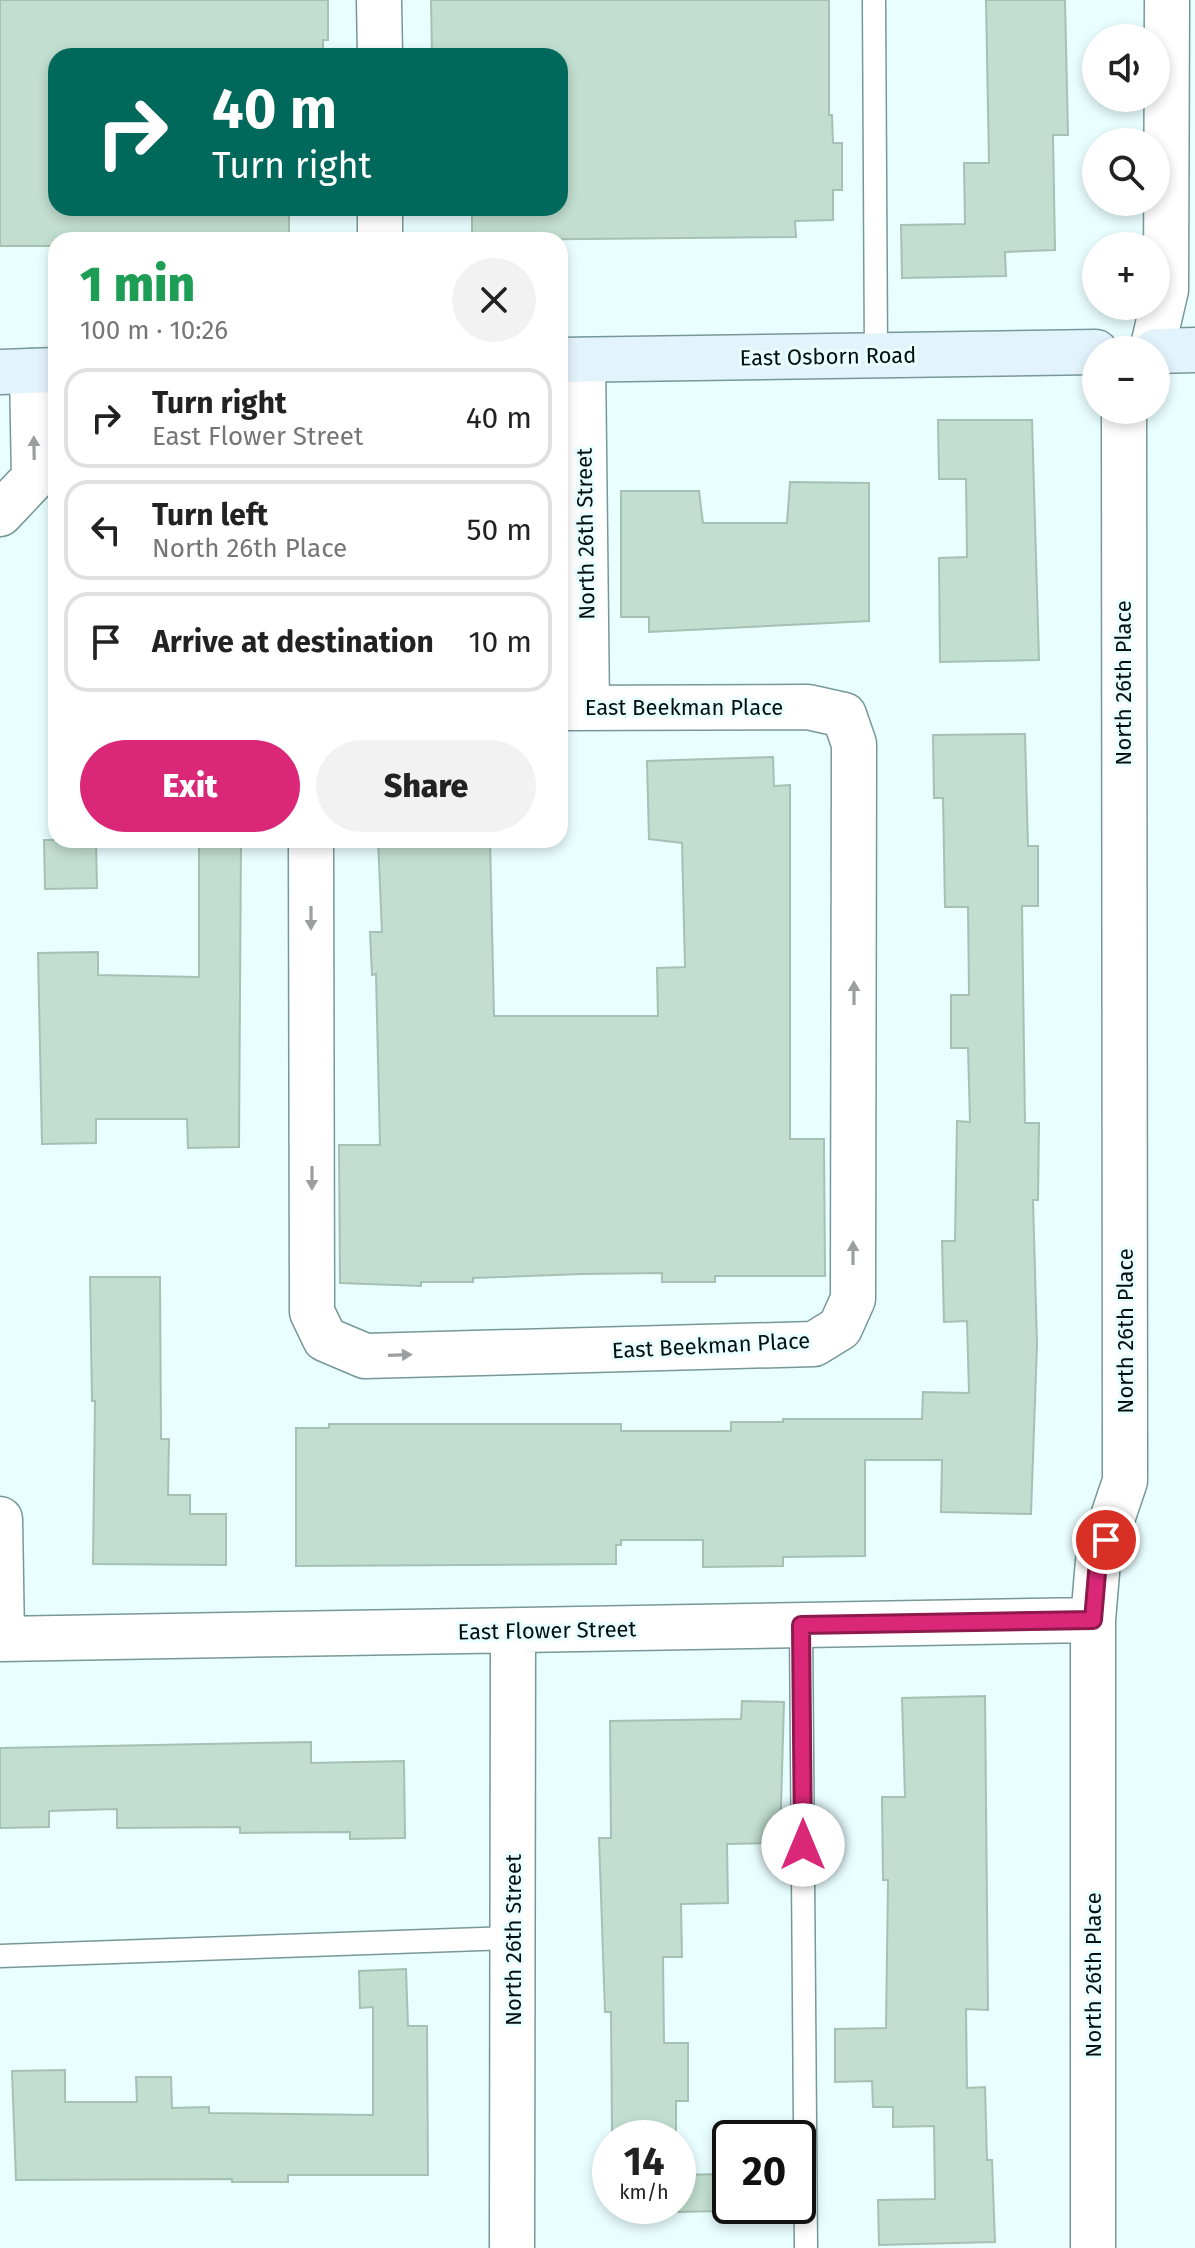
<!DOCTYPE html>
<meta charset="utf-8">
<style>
body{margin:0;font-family:"Fira Sans",sans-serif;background:#f2f2f2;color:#222;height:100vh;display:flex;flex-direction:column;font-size:30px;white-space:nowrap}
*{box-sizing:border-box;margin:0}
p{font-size:26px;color:#767676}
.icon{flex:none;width:44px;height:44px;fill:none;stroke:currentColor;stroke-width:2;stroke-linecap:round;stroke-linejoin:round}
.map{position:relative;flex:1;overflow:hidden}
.sheet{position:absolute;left:48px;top:232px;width:520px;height:616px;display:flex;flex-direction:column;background:#fff;border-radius:24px;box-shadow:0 4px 12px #0003}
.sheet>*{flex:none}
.hud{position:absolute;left:48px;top:48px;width:520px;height:168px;border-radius:24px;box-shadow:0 4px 12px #0003;background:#00695c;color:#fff;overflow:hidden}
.fabs{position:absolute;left:1082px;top:24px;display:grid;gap:16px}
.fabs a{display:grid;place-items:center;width:88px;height:88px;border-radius:50%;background:#fff;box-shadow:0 4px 12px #0003;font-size:40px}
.speed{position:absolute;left:592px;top:2120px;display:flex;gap:16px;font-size:40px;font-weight:700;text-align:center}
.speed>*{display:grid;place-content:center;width:104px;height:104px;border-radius:50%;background:#fff;box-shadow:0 4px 12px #0003;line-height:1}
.speed small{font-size:20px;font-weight:400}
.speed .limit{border:4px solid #111;border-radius:12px;background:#fff;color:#111}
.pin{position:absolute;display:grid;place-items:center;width:68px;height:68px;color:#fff;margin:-34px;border:4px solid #fff;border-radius:50%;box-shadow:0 2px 8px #0007}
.me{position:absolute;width:88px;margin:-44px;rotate:0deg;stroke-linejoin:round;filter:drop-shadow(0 0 6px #0008)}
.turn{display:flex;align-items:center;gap:28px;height:168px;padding:0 32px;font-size:36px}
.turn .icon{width:104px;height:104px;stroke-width:2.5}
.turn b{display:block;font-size:56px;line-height:68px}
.round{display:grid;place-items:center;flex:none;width:84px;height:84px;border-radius:42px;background:#f2f2f2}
.overview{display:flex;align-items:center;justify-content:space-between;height:136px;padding:0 32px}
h1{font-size:48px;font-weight:800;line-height:60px;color:#1e9e55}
.button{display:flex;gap:16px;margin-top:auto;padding:16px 32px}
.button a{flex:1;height:92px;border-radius:48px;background:#db2777;color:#fff;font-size:32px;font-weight:800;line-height:92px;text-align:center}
.button a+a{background:#f2f2f2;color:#222}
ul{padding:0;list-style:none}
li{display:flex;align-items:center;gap:24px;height:100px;margin:0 16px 12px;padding:0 16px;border:4px solid #e0e0e0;border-radius:24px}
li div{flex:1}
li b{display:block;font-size:30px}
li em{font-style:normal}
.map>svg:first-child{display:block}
</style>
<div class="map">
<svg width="1195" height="2248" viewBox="0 0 1195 2248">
<rect width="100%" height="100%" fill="#e9feff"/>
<path fill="#c1ded0" stroke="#a5c1b3" stroke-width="2" d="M0,0H328V40H323V56H56V208H289V240H56V246H0Z
M431,0H829V115H832L833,143H842V190H833V220L795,221L796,237L472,240V208H560V56H432Z
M986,0H1065L1068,135H1053L1055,250L1005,252L1006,276L902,278L901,225L965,224L964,163H989Z
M938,420H1032L1039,660L940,662L939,558L967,557L966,479H939Z
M790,482L869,483V621L649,632V617H621V491H699L703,523H787Z
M1025,734L1028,846H1038V906H1022L1025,1123H1039L1038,1200H1033L1037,1344L1031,1514L941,1512L942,1460H865V1556L783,1557V1566L703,1567V1540H621V1545H616V1564L296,1566V1428H329V1424H621V1431H731V1422H783V1419H922L923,1392L969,1393L967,1321L944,1322L942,1241H955L957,1121L970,1122L968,1048H951V995H969L968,907H945L943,798H934L933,735Z
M773,757L774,786L790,785V1139H824L825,1276H715V1282H662V1273L582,1274L473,1278V1282H421V1286L340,1283L339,1145H380L376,974L372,975L370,932H382L378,840H490L494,1016H658L657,968L685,967L682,843L649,839L647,761Z
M44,840H96L97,888L45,889Z
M199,840H241L239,1147L188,1148L187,1119H96V1143L42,1144L38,953L98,952V975L199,977Z
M90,1277H160L161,1439H169L168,1495H190V1514H226V1565L93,1564L95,1401H92Z
M985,1696L988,2010L966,2009L967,2088L985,2087L987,2160H992L995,2242L879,2245L878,2200L935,2199L934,2126L893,2127V2107H873L872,2081L835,2082V2029L886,2028L888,1880H883L882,1797H905L902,1698Z
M742,1701L784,1702L780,1843L727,1844L728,1903L681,1904L682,1957H663L664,2043H688V2101H676V2132H612L611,2012H605L599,1838H611L610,1721L741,1719Z
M311,1742V1763L404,1761L405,1838L350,1839V1832L240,1833V1827L117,1828V1809L49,1811V1827L0,1828V1748Z
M406,1969L408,2026H427L428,2175H288V2182H232V2179L16,2180L12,2071L65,2070V2102H137L136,2077H171L172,2108L209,2107V2113L373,2115V2007L360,2008L359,1971Z
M721,2174L722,2211L678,2212V2175Z"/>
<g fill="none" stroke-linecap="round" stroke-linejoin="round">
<g stroke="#779899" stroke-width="25">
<path id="service" d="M874,0L876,355
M801,1625L806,2248
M0,1956L513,1938"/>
</g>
<g stroke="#779899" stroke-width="47">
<path id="minor" d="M379,0L380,56
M380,208V240
M1152,350L1166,290L1167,0
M583,360L587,708
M0,514L34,478L32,371
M311,840L312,1312L325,1339L365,1356L814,1344L840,1328L853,1299L854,744L844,715L808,707L560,708
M0,1519L2,1639
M0,1639L1093,1620
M512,2248L513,1631
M1093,2248V1620L1098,1561L1125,1481L1124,410"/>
</g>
<g stroke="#779899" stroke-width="47">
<path id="secondary" d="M1156,351L1195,350
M560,360L1096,352
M0,372L56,370"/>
</g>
<use href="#service" stroke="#fff" stroke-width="22"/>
<use href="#minor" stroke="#fff" stroke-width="44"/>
<use href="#secondary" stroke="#e3f3fc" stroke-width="44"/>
</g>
<defs><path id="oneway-solid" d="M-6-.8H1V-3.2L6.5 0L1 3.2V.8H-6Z" transform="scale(2)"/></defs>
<g fill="#9b9f9f">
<use href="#oneway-solid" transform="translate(34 448) rotate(-91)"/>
<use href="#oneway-solid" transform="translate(311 918) rotate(90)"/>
<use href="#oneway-solid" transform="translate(854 993) rotate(-90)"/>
<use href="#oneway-solid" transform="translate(312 1178) rotate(90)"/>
<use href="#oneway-solid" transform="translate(853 1253) rotate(-90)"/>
<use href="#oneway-solid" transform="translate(400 1355) rotate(-2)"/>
</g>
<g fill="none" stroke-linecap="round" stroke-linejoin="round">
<g stroke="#8e194d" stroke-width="20">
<path id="route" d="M803,1845L801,1625L1093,1620L1098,1561L1106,1540"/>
</g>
<use href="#route" stroke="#db2777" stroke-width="14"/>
</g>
<g text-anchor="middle" stroke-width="6" stroke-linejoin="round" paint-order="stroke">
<g font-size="22" fill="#040f10" stroke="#e9feff">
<text transform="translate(828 356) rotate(-1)" y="8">East Osborn Road</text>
<text transform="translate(585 534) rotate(-91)" y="8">North 26th Street</text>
<text transform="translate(1123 683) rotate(-90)" y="8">North 26th Place</text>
<text x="684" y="715">East Beekman Place</text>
<text transform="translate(1125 1331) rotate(-90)" y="8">North 26th Place</text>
<text transform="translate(711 1345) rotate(-3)" y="8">East Beekman Place</text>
<text transform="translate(547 1630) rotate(-1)" y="8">East Flower Street</text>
<text transform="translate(513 1940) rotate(-90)" y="8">North 26th Street</text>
<text transform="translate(1093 1975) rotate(-90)" y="8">North 26th Place</text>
</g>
</g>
</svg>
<div class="fabs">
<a><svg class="icon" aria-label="sound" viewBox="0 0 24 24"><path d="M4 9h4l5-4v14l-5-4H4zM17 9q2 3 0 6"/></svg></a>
<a><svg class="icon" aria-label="search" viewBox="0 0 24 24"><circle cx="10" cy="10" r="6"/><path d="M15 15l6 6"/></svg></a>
<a>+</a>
<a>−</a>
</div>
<div class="speed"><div>14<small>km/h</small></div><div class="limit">20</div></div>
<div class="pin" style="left:1106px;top:1540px;background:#d93025"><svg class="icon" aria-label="arrive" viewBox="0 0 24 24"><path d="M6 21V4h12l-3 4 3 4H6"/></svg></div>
<svg class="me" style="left:803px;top:1845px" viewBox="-20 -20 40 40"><circle r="19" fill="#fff"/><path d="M0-13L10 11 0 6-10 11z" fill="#db2777"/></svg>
<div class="hud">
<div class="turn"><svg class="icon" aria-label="right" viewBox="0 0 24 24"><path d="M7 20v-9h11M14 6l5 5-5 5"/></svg><div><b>40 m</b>Turn right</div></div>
</div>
<section class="sheet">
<div class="overview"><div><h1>1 min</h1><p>100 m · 10:26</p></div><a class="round"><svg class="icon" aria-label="close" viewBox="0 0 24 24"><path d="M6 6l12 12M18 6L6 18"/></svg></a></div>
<ul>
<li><svg class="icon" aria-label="right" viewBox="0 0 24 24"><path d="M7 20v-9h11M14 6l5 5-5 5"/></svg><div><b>Turn right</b><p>East Flower Street</p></div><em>40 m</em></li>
<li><svg class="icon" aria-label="left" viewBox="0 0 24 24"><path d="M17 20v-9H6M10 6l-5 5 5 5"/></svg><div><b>Turn left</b><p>North 26th Place</p></div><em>50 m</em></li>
<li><svg class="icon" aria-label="arrive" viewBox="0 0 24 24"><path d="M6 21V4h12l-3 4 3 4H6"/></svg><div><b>Arrive at destination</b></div><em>10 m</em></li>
</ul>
<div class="button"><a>Exit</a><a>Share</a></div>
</section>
</div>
